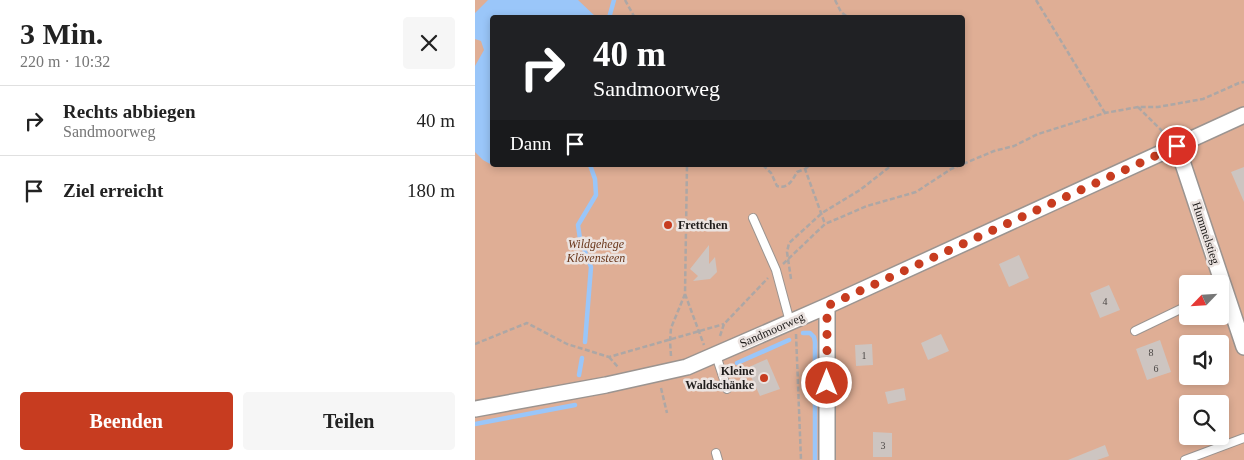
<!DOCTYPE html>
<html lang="de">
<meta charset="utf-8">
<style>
body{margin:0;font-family:Georgia,serif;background:#f6f6f6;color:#222;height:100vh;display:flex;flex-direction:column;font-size:19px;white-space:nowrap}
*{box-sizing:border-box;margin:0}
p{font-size:16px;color:#767676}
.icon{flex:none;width:28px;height:28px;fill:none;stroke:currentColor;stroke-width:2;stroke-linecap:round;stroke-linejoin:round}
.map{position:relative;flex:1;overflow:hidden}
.details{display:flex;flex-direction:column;background:#fff;width:475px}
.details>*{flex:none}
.top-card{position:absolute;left:15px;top:15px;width:475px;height:152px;border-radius:5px;box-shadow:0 2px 8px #0003;background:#202124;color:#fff;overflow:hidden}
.needle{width:32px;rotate:245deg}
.fabs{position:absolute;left:704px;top:275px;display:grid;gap:10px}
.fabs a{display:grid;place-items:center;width:50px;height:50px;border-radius:5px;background:#fff;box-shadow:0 2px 8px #0003;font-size:25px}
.pin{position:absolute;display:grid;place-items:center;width:42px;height:42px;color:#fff;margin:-21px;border:2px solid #fff;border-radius:50%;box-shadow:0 1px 5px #0007}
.me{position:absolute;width:55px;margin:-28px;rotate:0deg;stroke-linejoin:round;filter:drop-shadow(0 0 4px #0008)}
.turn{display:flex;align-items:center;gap:18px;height:105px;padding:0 20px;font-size:22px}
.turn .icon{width:65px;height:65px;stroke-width:2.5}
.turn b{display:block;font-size:35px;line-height:42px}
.then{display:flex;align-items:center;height:48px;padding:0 20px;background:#0003;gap:10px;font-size:19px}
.round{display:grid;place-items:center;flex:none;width:52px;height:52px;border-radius:5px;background:#f6f6f6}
.head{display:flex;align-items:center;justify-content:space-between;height:85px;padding:0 20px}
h1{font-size:30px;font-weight:600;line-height:38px}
.action{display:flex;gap:10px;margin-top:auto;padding:10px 20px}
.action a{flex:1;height:58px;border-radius:5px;background:#c73c20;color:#fff;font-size:20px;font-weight:600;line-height:58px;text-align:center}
.action a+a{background:#f6f6f6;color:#222}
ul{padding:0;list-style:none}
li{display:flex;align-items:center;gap:15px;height:70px;padding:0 20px;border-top:1px solid #e0e0e0}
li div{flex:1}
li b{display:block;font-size:19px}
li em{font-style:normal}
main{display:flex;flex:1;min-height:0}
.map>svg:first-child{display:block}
</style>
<main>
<section class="details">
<div class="head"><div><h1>3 Min.</h1><p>220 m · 10:32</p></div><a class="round"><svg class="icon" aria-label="close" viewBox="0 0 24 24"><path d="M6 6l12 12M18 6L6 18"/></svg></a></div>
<ul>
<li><svg class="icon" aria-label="right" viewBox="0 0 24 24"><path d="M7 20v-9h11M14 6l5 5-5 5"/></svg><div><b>Rechts abbiegen</b><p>Sandmoorweg</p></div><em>40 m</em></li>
<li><svg class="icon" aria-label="arrive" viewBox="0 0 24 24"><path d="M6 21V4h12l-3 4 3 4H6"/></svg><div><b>Ziel erreicht</b></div><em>180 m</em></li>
</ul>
<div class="action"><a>Beenden</a><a>Teilen</a></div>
</section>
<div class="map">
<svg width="769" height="460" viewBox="0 0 769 460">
<rect width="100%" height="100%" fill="#ebe3e0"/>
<path fill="#dfae95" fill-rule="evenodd" d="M0,0H769V460H0ZM18,18H488V165H18ZM712,284H745V316H712ZM712,344H745V376H712ZM712,404H745V436H712Z"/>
<path fill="#9ac6f9" d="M13,0H103L121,17L18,18L17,165L8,160L0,152V66L9,50L6,41L0,39V13Z"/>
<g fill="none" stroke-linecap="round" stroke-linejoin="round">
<path stroke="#9ac6f9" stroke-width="4.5" d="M134,18L139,0
M328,333H335L339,337L340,342V460
M110,342L116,267L105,239L103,225L121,195L120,179L115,165
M262,363L314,340
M104,375L107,358
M0,424L100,405"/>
</g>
<path fill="#cdc5c1" d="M769,167V202L756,172Z
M234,245V264L240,257L242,272L235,279L218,281L223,276L215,269Z
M544,255L554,278L534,287L524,264Z
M634,285L645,310L625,318L615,293Z
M466,334L474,351L453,360L446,343Z
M685,340L696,372L672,380L661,349Z
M397,344L398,365L381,366L380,345Z
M292,359L305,389L285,396L272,368Z
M429,388L431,400L413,404L410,392Z
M398,432L417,433V457H398Z
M630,445L634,456L622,460H593Z"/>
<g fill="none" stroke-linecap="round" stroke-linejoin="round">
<g stroke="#9b9490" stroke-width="10">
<path id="service" d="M278,218L301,270L315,322
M660,331L712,306
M241,355L252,389
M241,453L243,460
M710,460L769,438"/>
</g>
<g stroke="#9b9490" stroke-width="18">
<path id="minor" d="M702,146L769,347
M0,409L131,385L212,367L352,306L769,115
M352,460V306"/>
</g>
<path stroke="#ada7a5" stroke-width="2.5" stroke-dasharray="5 2.5" stroke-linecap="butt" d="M150,0L160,18
M360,0L366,12L374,18
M561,0L630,113
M663,107L692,136
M488,164L519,151L539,146L563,134L630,113L663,107H683L728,99L764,83L769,82
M288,165L296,173L302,186C313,189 317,181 322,172L330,169L350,224
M330,169L335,165
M308,264L350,224L392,206L441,192L476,169L485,165
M316,279L312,252L314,243L347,213L385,190L417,165
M210,294L229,345
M321,334L326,460
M245,336L249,324L293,278
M0,344L52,323L92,344L134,357L249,324
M196,356L195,341L196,328L210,294L212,165
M134,357L143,367
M186,388L192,413"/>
<use href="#service" stroke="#fff" stroke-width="8"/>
<use href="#minor" stroke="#fff" stroke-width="15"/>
</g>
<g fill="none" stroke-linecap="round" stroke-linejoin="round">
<path stroke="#c73c20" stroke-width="9" stroke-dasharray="0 16.2" d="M352,383V306L702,146"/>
</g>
<g fill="#c73c20" stroke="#ebe3e0" stroke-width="2">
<circle cx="193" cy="225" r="5"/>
<circle cx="289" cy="378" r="5"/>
</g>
<g text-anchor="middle" stroke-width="5" stroke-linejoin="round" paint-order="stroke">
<g font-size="10" fill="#4a4644">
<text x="630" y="305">4</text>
<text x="676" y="356">8</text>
<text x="389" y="359">1</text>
<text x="681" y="372">6</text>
<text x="408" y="449">3</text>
</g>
<g font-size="12" font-weight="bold" fill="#1f1c1b" stroke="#ebe3e0" text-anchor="start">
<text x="203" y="229">Frettchen</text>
<text x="279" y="375" text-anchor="end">Kleine<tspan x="279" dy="14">Waldschänke</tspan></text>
</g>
<g font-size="12" fill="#1f1c1b" stroke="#ebe3e0">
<text transform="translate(731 233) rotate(72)" y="4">Hummelstieg</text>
<text transform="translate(297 330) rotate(-24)" y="4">Sandmoorweg</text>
</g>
<g font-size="12" font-style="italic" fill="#69361a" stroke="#ebe3e0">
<text x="121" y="248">Wildgehege<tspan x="121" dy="14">Klövensteen</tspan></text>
</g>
</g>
</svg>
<div class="fabs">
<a><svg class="needle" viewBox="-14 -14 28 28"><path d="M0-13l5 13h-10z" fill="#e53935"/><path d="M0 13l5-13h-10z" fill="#767676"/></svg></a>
<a><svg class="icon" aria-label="sound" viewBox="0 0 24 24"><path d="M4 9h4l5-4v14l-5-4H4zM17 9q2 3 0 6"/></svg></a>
<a><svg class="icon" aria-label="search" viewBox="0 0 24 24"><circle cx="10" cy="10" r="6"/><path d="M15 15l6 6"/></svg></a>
</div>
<div class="pin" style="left:702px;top:146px;background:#d93025"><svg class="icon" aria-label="arrive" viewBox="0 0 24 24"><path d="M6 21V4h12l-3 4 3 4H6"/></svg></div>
<svg class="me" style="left:352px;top:383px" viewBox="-20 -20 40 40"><circle r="17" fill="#c73c20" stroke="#fff" stroke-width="3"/><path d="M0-11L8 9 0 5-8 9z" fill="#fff"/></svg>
<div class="top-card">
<div class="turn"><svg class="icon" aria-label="right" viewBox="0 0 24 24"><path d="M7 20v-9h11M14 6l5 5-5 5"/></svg><div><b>40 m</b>Sandmoorweg</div></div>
<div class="then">Dann<svg class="icon" aria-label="arrive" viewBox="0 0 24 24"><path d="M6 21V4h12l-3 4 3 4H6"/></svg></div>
</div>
</div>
</main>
